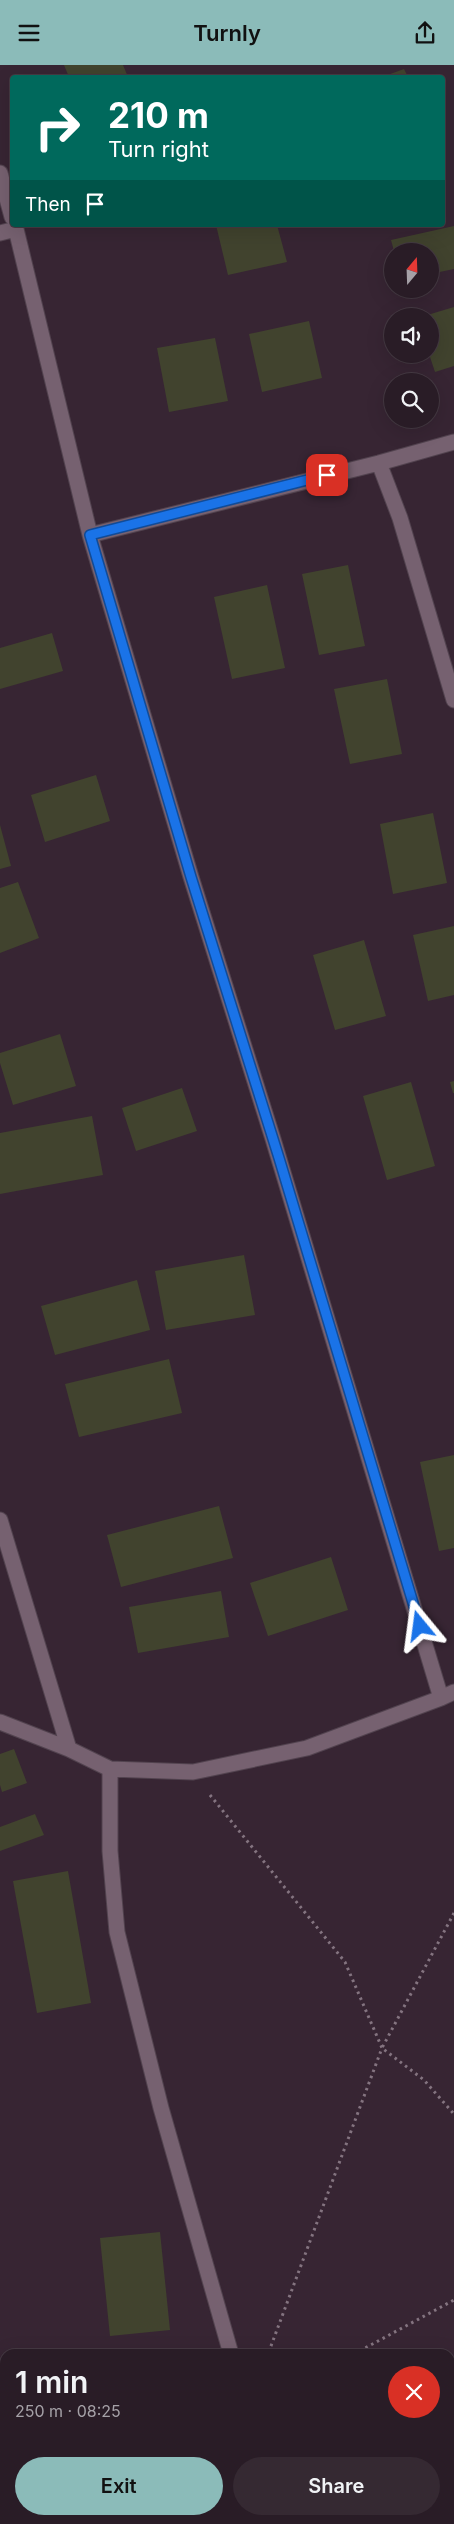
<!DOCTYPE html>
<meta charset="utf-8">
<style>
body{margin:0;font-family:Inter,sans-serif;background:#352932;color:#f1f3f6;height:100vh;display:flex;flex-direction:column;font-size:19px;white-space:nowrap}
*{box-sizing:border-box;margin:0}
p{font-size:16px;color:#a5a1a7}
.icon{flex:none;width:28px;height:28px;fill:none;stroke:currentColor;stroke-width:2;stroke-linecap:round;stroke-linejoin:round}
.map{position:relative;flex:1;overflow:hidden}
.panel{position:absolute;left:0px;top:2284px;width:455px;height:176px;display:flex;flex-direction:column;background:#291c26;border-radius:15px 15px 0 0;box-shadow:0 5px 20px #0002,0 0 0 1px #453a43}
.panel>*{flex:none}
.hud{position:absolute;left:10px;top:10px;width:435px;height:152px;border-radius:5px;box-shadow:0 5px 20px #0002,0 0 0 1px #453a43;background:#00695c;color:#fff;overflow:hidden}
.needle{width:32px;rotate:19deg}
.fabs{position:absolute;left:384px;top:178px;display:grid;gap:10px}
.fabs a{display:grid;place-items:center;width:55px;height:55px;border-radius:50%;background:#291c26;box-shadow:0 5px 20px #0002,0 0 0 1px #453a43;font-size:25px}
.pin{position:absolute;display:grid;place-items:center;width:42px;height:42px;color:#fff;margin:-21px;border-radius:10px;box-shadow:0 2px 8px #0006}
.me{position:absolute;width:55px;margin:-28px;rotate:344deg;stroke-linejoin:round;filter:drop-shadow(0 0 4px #0008)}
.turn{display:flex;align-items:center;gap:18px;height:105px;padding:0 15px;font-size:22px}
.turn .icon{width:65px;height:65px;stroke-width:2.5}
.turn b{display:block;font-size:35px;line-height:42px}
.then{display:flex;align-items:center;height:48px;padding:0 15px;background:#0003;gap:10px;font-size:19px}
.round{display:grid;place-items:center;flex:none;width:52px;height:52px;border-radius:26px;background:#352932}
.summary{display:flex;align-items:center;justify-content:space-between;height:85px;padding:0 15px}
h1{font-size:30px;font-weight:600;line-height:38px}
.primary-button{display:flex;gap:10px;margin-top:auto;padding:10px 15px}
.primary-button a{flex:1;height:58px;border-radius:30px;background:#8bbbb9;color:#111;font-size:20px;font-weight:600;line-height:58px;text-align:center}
.primary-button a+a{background:#352932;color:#f1f3f6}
header{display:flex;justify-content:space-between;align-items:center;height:65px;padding:0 15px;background:#8bbbb9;color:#111;font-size:22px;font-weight:600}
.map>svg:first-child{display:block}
</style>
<header><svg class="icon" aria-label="menu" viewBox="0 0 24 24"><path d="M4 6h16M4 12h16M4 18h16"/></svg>Turnly<svg class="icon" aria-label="share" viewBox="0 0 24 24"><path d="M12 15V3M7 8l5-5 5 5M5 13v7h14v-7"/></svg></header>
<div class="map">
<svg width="454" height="2459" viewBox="0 0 454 2459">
<rect width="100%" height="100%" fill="#372533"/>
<path fill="#41432e" d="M64,0H123L128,12H69Z
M404,4L408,12H382Z
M216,160H277L287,197L228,210Z
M454,161V204L430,209V186H394L391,175Z
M454,242V301L435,307L429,289L430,251H424Z
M309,256L322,313L262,327L249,269Z
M215,273L228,336L169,347L157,283Z
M348,500L365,581L319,590L302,509Z
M267,520L285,603L232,614L214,532Z
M52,568L63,606L0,624V583Z
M387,614L402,689L350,699L334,624Z
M96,710L110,756L45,777L31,730Z
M433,748L447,818L393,829L380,759Z
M0,760L11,801L0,804Z
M18,817L39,873L0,888V823Z
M454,861V930L428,936L413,870Z
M364,875L386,951L335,965L313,890Z
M60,969L76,1021L13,1040L0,998V988Z
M454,1016V1028H453L450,1017Z
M411,1017L435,1101L387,1115L363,1031Z
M182,1023L197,1066L136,1086L122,1043Z
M92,1051L103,1110L0,1129V1068Z
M244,1190L255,1250L166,1265L155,1206Z
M137,1215L150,1265L55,1290L41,1241Z
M169,1294L182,1348L79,1372L65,1319Z
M454,1390V1483L439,1486L420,1397Z
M219,1441L233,1493L121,1522L107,1470Z
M331,1492L348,1545L268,1571L250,1518Z
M221,1526L229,1572L138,1588L129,1542Z
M14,1684L27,1718L2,1727L0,1720V1689Z
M35,1749L44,1770L0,1786V1762Z
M68,1806L91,1938L37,1948L13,1816Z
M160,2167L170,2265L110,2271L100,2173Z
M0,2372L5,2373V2449H2L1,2453Z"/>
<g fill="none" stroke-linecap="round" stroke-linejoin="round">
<g stroke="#52434f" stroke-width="17">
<path id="street" d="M0,108L12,152
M15,160L90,470L191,812L273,1074L441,1633
M0,168L16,164
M379,398L400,453L454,635
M90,470L379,398L454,377
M0,1455L69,1684
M0,1657L69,1684L110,1704L193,1707L307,1683L441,1633L454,1627
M110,1704V1786L117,1867L161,2043L231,2289
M275,2455L276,2459"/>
</g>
<path stroke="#847480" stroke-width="3" stroke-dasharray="2.5 4" stroke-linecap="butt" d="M210,1730L345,1897L382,1983L268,2289
M454,1848L382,1983L424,2015L454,2049
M354,2289L454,2235"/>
<use href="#street" stroke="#766170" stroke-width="15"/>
</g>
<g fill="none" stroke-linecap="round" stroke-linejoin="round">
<g stroke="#114b97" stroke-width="12">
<path id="route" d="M327,410L90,470L191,812L279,1093L420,1561"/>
</g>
<use href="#route" stroke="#1a73e8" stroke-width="9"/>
</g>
</svg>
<div class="fabs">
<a><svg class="needle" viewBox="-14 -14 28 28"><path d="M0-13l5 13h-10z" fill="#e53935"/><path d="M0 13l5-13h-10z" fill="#a5a1a7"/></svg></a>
<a><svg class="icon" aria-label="sound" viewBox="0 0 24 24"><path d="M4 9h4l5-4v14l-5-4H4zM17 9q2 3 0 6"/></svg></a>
<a><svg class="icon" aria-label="search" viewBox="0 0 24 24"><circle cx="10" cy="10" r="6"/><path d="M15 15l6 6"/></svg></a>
</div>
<div class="pin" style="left:327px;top:410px;background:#d93025"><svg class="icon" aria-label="arrive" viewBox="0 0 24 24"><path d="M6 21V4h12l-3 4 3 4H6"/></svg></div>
<svg class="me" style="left:420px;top:1561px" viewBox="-20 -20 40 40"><path d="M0-17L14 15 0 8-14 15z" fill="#1a73e8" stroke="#fff" stroke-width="4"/></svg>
<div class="hud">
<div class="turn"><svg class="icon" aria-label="right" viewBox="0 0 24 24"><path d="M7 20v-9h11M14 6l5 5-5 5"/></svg><div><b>210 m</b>Turn right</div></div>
<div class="then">Then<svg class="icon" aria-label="arrive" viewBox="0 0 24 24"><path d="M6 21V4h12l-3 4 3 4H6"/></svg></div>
</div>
<section class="panel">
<div class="summary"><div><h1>1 min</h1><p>250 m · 08:25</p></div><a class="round" style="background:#d93025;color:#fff"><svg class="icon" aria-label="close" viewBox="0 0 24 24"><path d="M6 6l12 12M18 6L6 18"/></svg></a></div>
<div class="primary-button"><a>Exit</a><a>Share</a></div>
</section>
</div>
